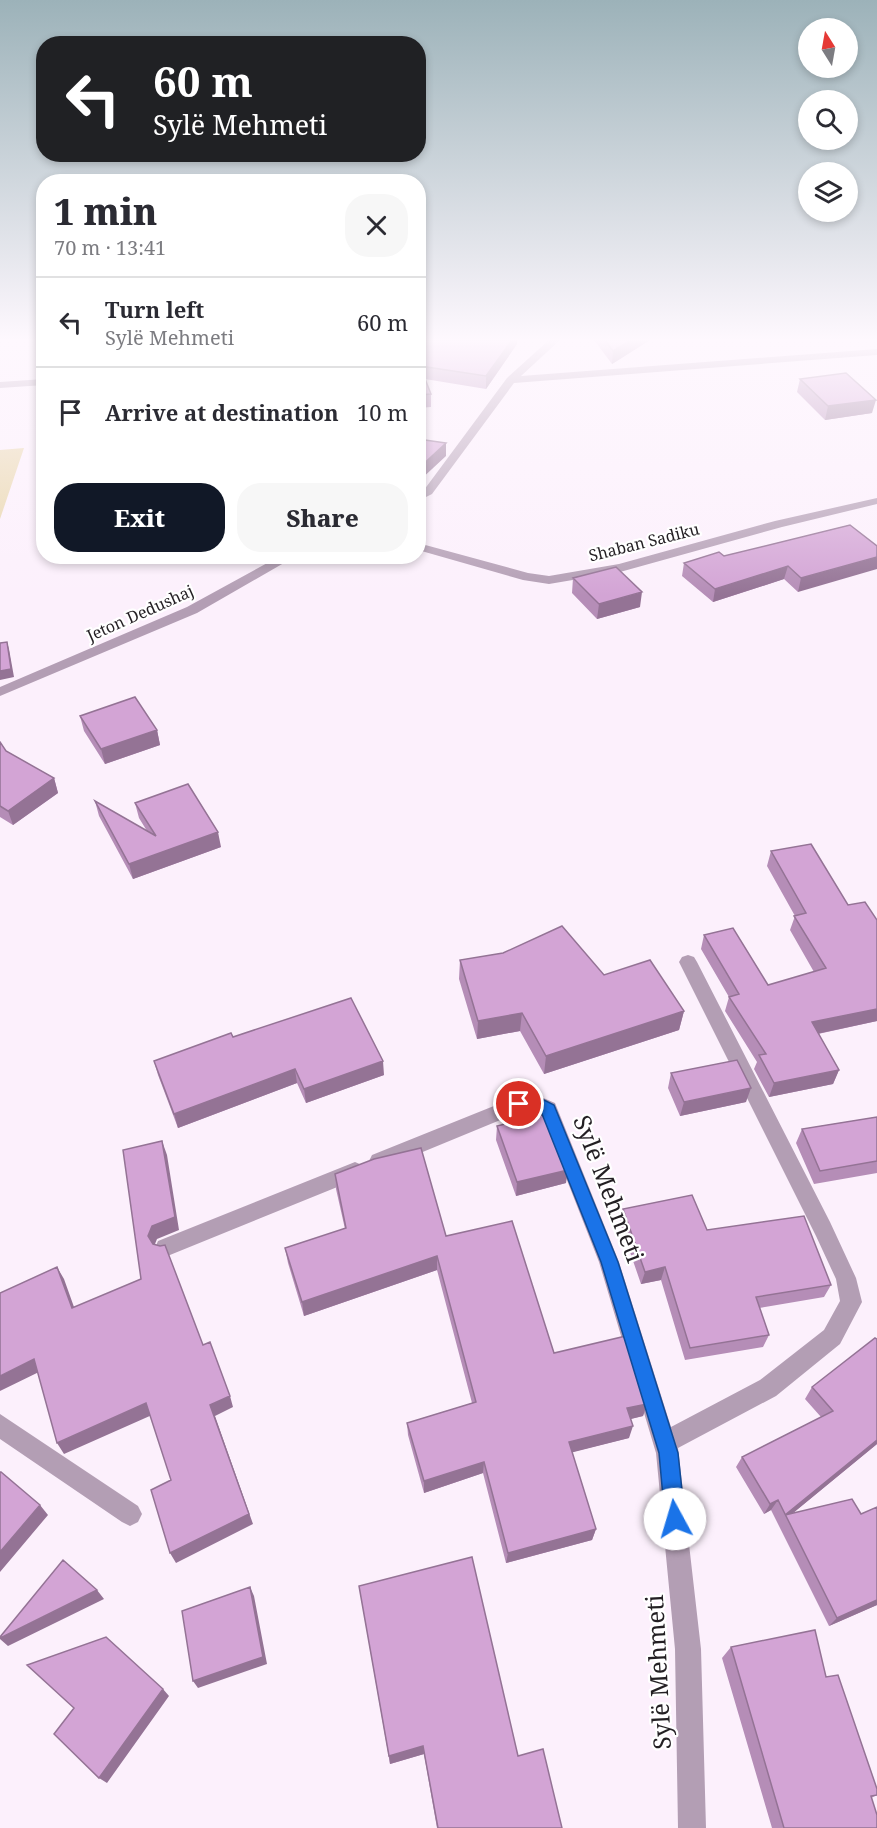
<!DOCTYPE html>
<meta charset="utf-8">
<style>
body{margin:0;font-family:"Noto Serif",serif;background:#f7f7f7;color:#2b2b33;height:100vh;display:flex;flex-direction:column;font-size:22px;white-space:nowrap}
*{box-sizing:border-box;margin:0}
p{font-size:20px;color:#7c7c81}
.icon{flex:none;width:33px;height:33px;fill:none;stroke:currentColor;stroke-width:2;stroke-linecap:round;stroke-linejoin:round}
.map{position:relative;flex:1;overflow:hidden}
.side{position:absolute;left:36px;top:174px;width:390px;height:390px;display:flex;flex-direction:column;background:#fff;border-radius:24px;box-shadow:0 3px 9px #0003}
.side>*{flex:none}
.hud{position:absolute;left:36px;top:36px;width:390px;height:126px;border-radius:24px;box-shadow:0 3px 9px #0003;background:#202124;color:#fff;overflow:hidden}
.needle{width:39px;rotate:349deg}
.tools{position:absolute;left:798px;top:18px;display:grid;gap:12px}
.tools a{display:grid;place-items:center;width:60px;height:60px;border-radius:50%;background:#fff;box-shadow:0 3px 9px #0003;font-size:30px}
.pin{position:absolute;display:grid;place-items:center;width:51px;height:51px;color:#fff;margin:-26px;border:3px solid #fff;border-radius:50%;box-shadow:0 2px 6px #0007}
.me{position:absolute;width:66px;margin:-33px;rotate:354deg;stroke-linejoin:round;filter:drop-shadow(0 0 4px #0008)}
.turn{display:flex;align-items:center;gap:21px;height:126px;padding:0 18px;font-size:27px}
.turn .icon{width:78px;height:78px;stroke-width:2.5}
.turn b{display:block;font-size:42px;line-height:51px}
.round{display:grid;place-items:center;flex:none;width:63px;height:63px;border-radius:24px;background:#f7f7f7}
.head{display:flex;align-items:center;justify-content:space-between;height:102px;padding:0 18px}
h1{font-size:36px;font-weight:800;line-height:45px}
.action{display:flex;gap:12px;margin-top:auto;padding:12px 18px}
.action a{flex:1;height:69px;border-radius:24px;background:#111827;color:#fff;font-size:24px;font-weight:800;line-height:69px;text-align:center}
.action a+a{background:#f7f7f7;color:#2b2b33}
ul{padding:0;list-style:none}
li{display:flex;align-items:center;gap:18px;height:90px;padding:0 18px;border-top:2px solid #e1e1e2}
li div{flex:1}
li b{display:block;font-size:22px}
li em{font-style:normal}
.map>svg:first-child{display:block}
</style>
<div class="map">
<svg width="877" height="1828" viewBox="0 0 877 1828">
<rect width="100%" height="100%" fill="#fcf0fc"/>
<path fill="#e8d5a9" d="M24,448L0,519V450Z"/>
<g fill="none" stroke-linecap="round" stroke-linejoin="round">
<path fill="#b39eb4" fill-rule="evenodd" d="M549,340H560L521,376L877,349V355L514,383L432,494L418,501V493L424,490L507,378Z
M44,379V385L0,388V382Z
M877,498V504L782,527L620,572L549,584L523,580L418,550V543L528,573L549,576L619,564L775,521Z
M280,556H296L197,613L0,696V687L187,607Z
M688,955L694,957L697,962L830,1222L856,1278L862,1302L840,1344L776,1396L678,1448L701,1649L706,1828H678L675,1649L656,1453L599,1262L541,1114L532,1110L520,1112L379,1170L372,1167L369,1161L372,1155L519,1096L534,1094L555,1103L619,1262L671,1427L760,1380L824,1330L840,1301L836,1279L816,1236L679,962L682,957Z
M355,1162L362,1165L365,1171L362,1177L165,1257L158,1255L155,1248L158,1241Z
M0,1414L138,1506L142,1514L138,1522L130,1526L122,1522L0,1439Z"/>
</g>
<path fill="#b58db7" d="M418,340H517V344L486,389L425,379L431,394V407L418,408Z
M594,340H650L612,364Z
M800,379L872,413L825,420L797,392Z
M850,525L798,592L784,579L713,602L682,576L684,563L724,556Z
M573,578L640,607L597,619L572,593Z
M80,716L157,730L160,745L105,764L84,731Z
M0,742L6,751L54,778L58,793L13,825L0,817Z
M95,801L147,831L139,818L135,803L221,847L133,879L99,816Z
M771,851L877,1021L818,1034L839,1070L833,1084L769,1097L754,1069L757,1062L725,1011L729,997L701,949L704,935L768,985L814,972L790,930L795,916L767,866Z
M460,960L604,975L684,1011L679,1030L544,1074L520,1031L477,1039L459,979Z
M233,1037L384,1075L306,1103L297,1083L178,1128L158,1075L154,1061Z
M671,1073L746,1102L680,1116L668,1088Z
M877,1117V1173L814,1184L796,1143L802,1129Z
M497,1126L566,1183L516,1196L496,1140Z
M335,1174L446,1236L554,1353L647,1404L643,1416L630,1419L629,1438L572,1452L596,1529L592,1540L506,1563L483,1473L424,1493L408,1435L407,1423L472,1403L437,1270L304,1316L288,1263L285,1248L345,1229L336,1189Z
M623,1209L707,1230L831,1285L824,1297L759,1308L769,1335L763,1347L685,1360L661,1280L641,1284L620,1223Z
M877,1339V1444L793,1513L861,1514L877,1507V1605L829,1626L771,1510L764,1514L736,1467L742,1457L821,1417L805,1399L812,1387Z
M359,1586L562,1828H437L424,1754L390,1764Z
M731,1647L826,1677L877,1789V1795L871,1798L877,1828H772L722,1658Z"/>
<path fill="#947395" d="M512,340H517V344L486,389V376Z
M631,340H650L612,364L613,351Z
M876,400L872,413L825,420L828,406Z
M446,443V456L418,482V469Z
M877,557V569L798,592L801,578Z
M788,566L784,579L713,602L715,589Z
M642,592L640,607L597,619L599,604Z
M7,642L9,649L14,677L0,680V671Z
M157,730L160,745L105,764L101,749Z
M54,778L58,793L13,825L8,811Z
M218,832L221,847L133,879L129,864Z
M877,1009V1021L807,1036L812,1022Z
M684,1011L679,1030L544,1074L546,1056Z
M522,1013L520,1031L477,1039L478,1021Z
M383,1061L384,1075L306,1103L304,1089Z
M295,1069L297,1083L178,1128L174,1114Z
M839,1070L833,1084L769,1097L774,1083Z
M751,1088L746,1102L680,1116L684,1102Z
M162,1141L167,1155L179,1230L157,1239L153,1249L148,1236L152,1226Z
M568,1170L566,1183L516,1196L517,1182Z
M437,1256V1270L304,1316L302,1302Z
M57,1267L64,1279L79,1321L72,1308Z
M665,1267L661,1280L641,1284L645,1272Z
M34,1359L41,1371L0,1391V1376Z
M230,1396L233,1407L215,1416L253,1524L176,1563L170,1553L210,1405Z
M146,1403L152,1415L64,1454L57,1443Z
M647,1404L643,1416L623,1421L627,1408Z
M633,1426L629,1438L566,1454L569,1442Z
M877,1440V1444L787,1518L785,1515Z
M484,1462L483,1473L424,1493V1481Z
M778,1500L771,1510L764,1514L770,1504Z
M40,1505L48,1515L0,1572V1552Z
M596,1529L592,1540L506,1563L508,1553Z
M250,1587L254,1596L267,1664L198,1688L193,1681Z
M97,1590L104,1599L8,1646L0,1639V1638Z
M877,1600V1605L829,1626L837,1618Z
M163,1689L169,1696L107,1783L99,1778Z
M423,1746L424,1754L390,1764L389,1756Z"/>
<path fill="#d3a4d5" stroke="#947395" stroke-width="1.5" d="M418,340H512L486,376L420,366L431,394L418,395Z
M605,340H631L613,351Z
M846,373L876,400L828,406L800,379Z
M418,439L446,443L418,469Z
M850,525L877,546V557L801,578L788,566L715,589L684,563L719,552L724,556Z
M616,567L642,592L599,604L573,578Z
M7,642L11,669L0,671V643Z
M135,697L157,730L101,749L80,716Z
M0,742L6,751L54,778L8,811L0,806Z
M188,784L218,832L129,864L95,801L156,836L135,803Z
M811,844L848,905L865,902L877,920V1009L812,1022L839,1070L774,1083L759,1055L766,1054L729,997L739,994L704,935L733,928L768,985L826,968L794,916L806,913L771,851Z
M562,926L604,975L650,960L684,1011L546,1056L522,1013L478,1021L460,960L503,953Z
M351,998L383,1061L304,1089L295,1069L174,1114L154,1061L231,1033L233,1037Z
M737,1060L751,1088L684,1102L671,1073Z
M546,1114L568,1170L517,1182L497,1126Z
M877,1117V1161L820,1171L802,1129Z
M162,1141L175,1217L152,1226L148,1236L153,1244L160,1246L165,1245L203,1345L210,1342L230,1396L210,1405L249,1514L170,1553L151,1490L171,1480L146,1403L57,1443L34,1359L0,1376V1293L57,1267L72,1308L141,1279L123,1150Z
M421,1148L446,1236L512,1221L554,1353L626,1336L647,1404L627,1408L633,1426L569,1442L596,1529L508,1553L484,1462L424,1481L407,1423L476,1402L437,1256L302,1302L285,1248L346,1228L335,1174L374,1159Z
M692,1195L707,1230L804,1216L831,1285L756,1297L769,1335L690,1348L665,1267L645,1272L623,1209Z
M875,1338L877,1339V1440L785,1515L852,1499L861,1514L877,1507V1600L837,1618L778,1500L770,1504L742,1457L833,1411L812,1387Z
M0,1472H1L40,1505L0,1552Z
M472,1557L518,1756L543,1749L562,1828H438L423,1746L389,1756L359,1586Z
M63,1560L97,1590L0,1638V1637Z
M250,1587L263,1657L193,1681L182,1611Z
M815,1630L826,1677L838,1675L877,1789V1795L871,1796L877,1815V1828H784L731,1647Z
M106,1637L163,1689L99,1778L54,1734L74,1708L27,1665Z"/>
<linearGradient id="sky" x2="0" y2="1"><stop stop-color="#9cb2b9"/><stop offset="0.57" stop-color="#fef8fe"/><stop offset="1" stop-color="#fef8fe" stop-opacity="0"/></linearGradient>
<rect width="877" height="596" fill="url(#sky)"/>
<path fill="#1a73e8" stroke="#114b97" stroke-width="1.5" d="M534,1095L554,1105L618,1262L678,1453L685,1519L682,1526L675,1528L668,1526L665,1519L659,1453L601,1262L542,1114C530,1107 525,1113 514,1109L511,1104L514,1099Z"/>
<g text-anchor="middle" stroke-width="4.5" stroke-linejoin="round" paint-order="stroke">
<g font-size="16" fill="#231f23" stroke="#fff">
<text transform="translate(644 542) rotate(-14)" y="6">Shaban Sadiku</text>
<text transform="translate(140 613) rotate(-24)" y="6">Jeton Dedushaj</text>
</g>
<g font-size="24" fill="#231f23" stroke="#fff">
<text transform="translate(608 1189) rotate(69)" y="8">Sylë Mehmeti</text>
<text transform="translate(659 1672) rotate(-93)" y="8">Sylë Mehmeti</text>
</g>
</g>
</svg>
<div class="tools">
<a><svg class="needle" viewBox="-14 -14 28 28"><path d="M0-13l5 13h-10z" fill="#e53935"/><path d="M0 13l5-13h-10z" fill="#7c7c81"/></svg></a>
<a><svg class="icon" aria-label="search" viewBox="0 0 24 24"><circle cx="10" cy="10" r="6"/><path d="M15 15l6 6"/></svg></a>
<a><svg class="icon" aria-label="layers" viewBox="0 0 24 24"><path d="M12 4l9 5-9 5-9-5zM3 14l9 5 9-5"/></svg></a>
</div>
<div class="pin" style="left:519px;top:1104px;background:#d93025"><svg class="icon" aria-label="arrive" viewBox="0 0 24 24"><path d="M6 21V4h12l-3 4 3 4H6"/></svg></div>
<svg class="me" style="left:675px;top:1519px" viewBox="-20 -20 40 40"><circle r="19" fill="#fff"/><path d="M0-13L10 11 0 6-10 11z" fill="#1a73e8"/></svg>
<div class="hud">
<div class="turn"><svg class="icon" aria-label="left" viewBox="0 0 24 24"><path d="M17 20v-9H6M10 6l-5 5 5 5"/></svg><div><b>60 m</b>Sylë Mehmeti</div></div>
</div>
<section class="side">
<div class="head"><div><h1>1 min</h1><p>70 m · 13:41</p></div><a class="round"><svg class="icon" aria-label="close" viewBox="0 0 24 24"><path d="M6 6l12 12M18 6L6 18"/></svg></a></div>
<ul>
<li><svg class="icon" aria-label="left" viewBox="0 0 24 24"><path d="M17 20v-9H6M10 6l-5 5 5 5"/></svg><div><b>Turn left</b><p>Sylë Mehmeti</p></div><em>60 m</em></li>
<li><svg class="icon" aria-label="arrive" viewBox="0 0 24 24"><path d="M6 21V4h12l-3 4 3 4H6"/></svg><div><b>Arrive at destination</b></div><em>10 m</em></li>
</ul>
<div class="action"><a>Exit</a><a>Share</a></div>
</section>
</div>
